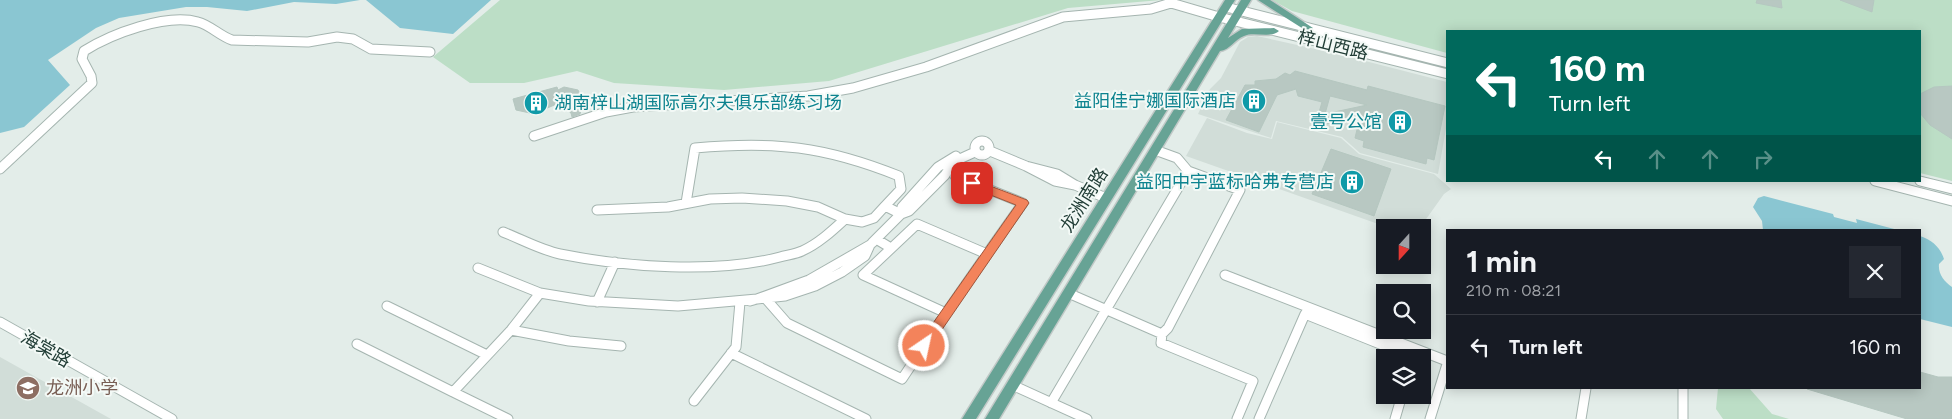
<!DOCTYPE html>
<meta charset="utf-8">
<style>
body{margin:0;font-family:Figtree,"Noto Sans SC",sans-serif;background:#242831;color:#f1f3f6;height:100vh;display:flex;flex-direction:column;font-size:19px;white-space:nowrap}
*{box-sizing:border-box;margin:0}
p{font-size:16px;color:#9ea1a6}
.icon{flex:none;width:28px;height:28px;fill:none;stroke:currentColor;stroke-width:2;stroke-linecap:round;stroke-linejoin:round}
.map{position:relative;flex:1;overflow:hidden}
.side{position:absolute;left:1446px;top:229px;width:475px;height:160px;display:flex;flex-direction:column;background:#171b24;border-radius:0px;box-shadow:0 2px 12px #0003}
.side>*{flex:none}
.banner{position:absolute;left:1446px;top:30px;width:475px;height:152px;border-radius:0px;box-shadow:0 2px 12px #0003;background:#00695c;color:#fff;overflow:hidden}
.needle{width:32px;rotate:201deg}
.tools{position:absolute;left:1376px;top:219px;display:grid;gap:10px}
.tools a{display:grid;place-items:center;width:55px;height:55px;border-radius:0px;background:#171b24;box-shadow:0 2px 12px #0003;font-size:25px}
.pin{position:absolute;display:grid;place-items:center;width:42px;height:42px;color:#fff;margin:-21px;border-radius:10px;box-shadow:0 2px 8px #0006}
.me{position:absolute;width:55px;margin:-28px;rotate:34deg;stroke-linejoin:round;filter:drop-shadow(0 0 4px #0008)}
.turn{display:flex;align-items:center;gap:18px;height:105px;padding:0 20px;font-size:22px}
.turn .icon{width:65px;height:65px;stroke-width:2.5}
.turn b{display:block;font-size:35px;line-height:42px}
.lanes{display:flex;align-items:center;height:48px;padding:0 20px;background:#0003;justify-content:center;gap:25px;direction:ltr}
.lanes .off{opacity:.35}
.round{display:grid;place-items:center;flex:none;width:52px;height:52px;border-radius:0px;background:#242831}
.summary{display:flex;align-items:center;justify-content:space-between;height:85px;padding:0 20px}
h1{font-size:30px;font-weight:700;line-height:38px}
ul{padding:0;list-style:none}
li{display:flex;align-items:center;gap:15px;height:65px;padding:0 20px;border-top:1px solid #363941}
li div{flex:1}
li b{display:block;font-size:19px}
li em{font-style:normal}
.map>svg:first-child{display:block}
</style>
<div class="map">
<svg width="1952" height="419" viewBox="0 0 1952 419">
<rect width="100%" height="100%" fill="#e3ede9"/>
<path fill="#d1ddd8" d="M1257,36L1338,54L1447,82V123L1438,174L1360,153L1342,137L1276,121L1271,138L1198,114L1210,89L1221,78L1240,42L1248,37Z
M1207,118L1247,133L1272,139L1277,122L1341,138L1359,154L1434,174L1451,189L1444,194L1424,222L1381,225L1186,156Z
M0,357L111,419H0Z"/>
<path fill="#bcdec6" d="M500,0H1161L1068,8L829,81L724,90L614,83L577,71L524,83H470L433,57Z
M1272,0H1952V181L1920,173V31H1448L1447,53L1292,11Z
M1718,388H1749L1772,414L1789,419H1723L1716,409Z"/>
<path fill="#8ac6d2" d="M0,0H360L336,4L294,2L247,11L207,7H186L119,18L96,28L48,60L70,85L24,127L0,133Z
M366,0H491L453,34L400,28Z
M1764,196L1833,214L1834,217L1857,223L1856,219L1898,230H1763L1762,221L1753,207L1758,198Z
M1920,236C1932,240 1940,247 1944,259L1939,264C1938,274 1944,281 1952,287V327L1920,319Z"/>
<path fill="#b8c8c2" stroke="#b5c7c0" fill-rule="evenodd" d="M1757,0H1781L1782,8L1756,3Z
M1840,0H1874L1872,12Z
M1295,71L1367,90L1368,86L1445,106L1434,160L1427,158L1426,164L1363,147L1364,141L1355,138L1360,117L1322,125L1316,123L1322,102L1298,96L1296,89L1277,95L1259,132L1226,120L1245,85H1255V81L1276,79L1285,73L1290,75ZM1330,96L1367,105L1325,114Z
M1952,86V139L1930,125L1920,113V94L1934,87Z
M557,87L558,90L564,87L578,90L582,98H579L582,107L580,114L572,117L571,113L559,103L538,112L530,113L516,110L513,99Z
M1331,149L1391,169L1374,216L1312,194Z
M1920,372L1938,377H1952V419H1907L1807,389L1808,388H1920Z"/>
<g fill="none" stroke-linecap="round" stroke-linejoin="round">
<g stroke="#a5b5b0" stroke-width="11">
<path id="minor" d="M1173,0L1171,3L1219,17L1448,74
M1226,7L1448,63
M534,136L606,112L633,107L808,96L853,88L926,67L1063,17L1151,9L1171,3
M975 148a7 7 0 1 1 14 0a7 7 0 1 1-14 0Z
M990,151L1026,166
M1026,166L1057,174L1075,185L1055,181Z
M0,169L92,83L91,76L82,59L84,51C111,34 166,13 198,22C210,25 220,36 232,40L308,42L337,37L353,39L371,49L430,52
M955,176L1023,203L987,254
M1875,181L1952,201
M1920,181L1952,189
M1075,185L1106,198
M686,203L695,148C775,141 824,146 899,176L901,189L885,206
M597,210L668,207L710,199L742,198L787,201L818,207L845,219L862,222L874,218L885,206L901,214
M901,214L902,207L938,167L956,156
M917,224L987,254L946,313L863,275Z
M503,232C521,239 541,250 560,254C625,267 716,274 780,257C787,255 796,254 802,251C818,244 832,231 845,219
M876,239L891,248
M872,243L901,214L909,211L945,175L953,162L975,152
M870,245L865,256L842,272L815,286L785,296L757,299L809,280Z
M478,268L540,293L589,301L678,306L757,299
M1225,275L1447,361
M1068,293L1162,334L1161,343L1253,381L1237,419
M766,299L787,323L902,379L946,313
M750,301L757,299
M597,302L615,262
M387,306L487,355
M0,322L172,419
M511,330L569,341L621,346
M1162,334L1168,328L1240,190L1188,171
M357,344L453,392
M731,353L866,419
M1012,385L1087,419
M1683,388V419
M694,401L736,347L740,302
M1051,403L1188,171L1177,158L1155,150
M508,419L453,392L511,330L540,293
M1259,419L1305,314L1415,358
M1395,419L1402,395
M1430,419L1448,361
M1581,419L1586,388"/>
</g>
<g stroke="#c1c9c7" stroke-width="3">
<path id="major" d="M1225,0H1235L976,419H962Z
M1241,0H1251L1228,38L1242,29L1274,28L1279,31C1270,39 1254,31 1244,36C1235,39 1230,50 1220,51L999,419H985Z
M1258,0H1270L1313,28L1308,31L1305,30Z"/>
</g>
<use href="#minor" stroke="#fff" stroke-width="9"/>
<use href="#major" fill="#67a395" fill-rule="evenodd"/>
</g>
<path fill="#f3835b" stroke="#9e553b" d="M972,179L1027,200L1029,203L928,350L924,352L919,350L918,346L919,343L1016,205L968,186L967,183L968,180Z"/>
<defs>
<g id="building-disc" transform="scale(1.25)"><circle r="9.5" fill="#0f9aa8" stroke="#f3f9f6"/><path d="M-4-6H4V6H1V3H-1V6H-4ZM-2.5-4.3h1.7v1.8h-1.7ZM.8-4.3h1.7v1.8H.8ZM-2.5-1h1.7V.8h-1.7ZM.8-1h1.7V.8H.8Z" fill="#fff"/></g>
<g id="school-disc" transform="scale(1.25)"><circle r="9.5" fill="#8d6e63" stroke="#f3f9f6"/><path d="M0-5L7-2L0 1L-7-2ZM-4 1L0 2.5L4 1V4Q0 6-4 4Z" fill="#fff"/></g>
</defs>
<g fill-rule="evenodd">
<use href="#building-disc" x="1254" y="101"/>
<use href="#building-disc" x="536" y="103"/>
<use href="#building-disc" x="1400" y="122"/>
<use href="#building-disc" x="1352" y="182"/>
<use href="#school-disc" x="28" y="388"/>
</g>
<g text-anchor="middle" stroke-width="4" stroke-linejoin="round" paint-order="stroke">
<g font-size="18" fill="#223e37" stroke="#f3f9f6">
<text transform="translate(1333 45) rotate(14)" y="6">梓山西路</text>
<text transform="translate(1084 200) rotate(-58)" y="6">龙洲南路</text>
<text transform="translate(46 349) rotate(30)" y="6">海棠路</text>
</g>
<g font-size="18" fill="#0d838f" stroke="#f3f9f6" text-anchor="end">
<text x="1236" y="107">益阳佳宁娜国际酒店</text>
<text x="554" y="109" text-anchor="start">湖南梓山湖国际高尔夫俱乐部练习场</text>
<text x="1382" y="128">壹号公馆</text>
<text x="1334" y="188">益阳中宇蓝标哈弗专营店</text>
</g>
<g font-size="18" fill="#785e54" stroke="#f3f9f6" text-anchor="start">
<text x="46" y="394">龙洲小学</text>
</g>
</g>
</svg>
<div class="tools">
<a><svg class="needle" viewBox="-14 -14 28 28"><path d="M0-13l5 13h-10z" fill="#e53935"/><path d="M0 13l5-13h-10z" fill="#9ea1a6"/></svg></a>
<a><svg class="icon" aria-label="search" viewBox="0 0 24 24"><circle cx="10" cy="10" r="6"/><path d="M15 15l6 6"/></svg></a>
<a><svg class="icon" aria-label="layers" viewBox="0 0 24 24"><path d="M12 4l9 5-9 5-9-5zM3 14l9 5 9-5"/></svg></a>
</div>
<div class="pin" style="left:972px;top:183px;background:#d93025"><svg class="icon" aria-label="arrive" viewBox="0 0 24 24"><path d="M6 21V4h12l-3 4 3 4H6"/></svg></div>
<svg class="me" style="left:924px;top:346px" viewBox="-20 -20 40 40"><circle r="17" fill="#f3835b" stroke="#fff" stroke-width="3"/><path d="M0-11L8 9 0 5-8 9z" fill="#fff"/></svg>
<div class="banner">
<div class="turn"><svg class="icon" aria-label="left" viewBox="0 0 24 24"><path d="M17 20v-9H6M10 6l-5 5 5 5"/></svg><div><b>160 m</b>Turn left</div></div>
<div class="lanes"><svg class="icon" aria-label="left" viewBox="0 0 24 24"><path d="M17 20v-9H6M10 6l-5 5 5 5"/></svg><svg class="icon off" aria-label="ahead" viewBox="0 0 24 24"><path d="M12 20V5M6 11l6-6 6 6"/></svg><svg class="icon off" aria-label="ahead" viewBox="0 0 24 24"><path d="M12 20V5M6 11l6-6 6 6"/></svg><svg class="icon off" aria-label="right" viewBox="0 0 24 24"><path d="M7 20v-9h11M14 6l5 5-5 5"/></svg></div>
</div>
<section class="side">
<div class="summary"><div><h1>1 min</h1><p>210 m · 08:21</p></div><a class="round"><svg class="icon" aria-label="close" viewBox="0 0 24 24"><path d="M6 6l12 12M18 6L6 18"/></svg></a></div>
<ul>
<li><svg class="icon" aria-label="left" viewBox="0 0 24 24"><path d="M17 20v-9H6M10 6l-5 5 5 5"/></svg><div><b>Turn left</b></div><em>160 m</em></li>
</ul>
</section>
</div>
